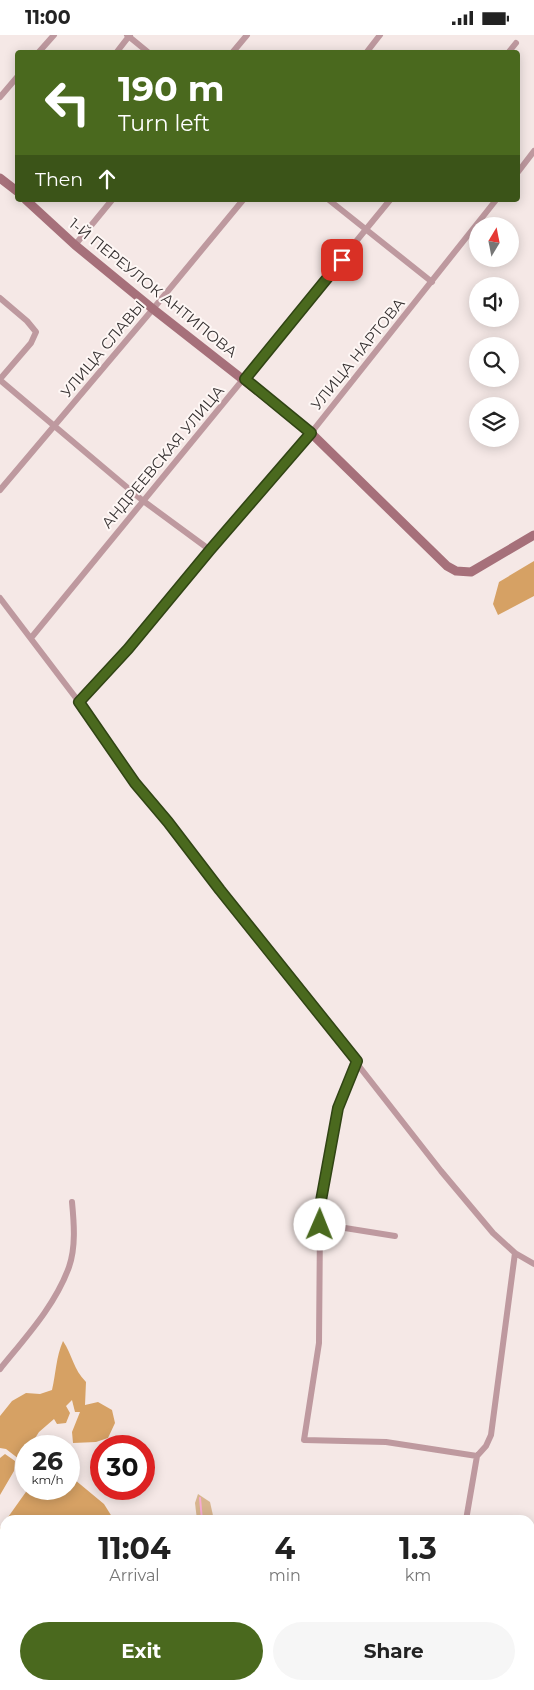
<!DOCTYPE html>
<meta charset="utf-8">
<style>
body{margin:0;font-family:Montserrat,sans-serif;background:#f6f6f6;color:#222;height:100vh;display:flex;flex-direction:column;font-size:19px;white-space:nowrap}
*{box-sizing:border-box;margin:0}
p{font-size:16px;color:#767676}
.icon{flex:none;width:28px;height:28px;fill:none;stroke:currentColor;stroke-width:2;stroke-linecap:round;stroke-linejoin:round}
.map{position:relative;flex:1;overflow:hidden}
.panel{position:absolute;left:0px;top:1480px;width:535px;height:175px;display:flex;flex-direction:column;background:#fff;border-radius:15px 15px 0 0;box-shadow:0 2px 12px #0003}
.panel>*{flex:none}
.hud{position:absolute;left:15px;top:15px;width:505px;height:152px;border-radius:5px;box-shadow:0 2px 12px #0003;background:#4a691e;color:#fff;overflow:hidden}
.needle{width:32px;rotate:10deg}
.tools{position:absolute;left:469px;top:182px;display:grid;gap:10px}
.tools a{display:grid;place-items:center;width:50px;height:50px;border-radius:50%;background:#fff;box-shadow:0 2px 12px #0003;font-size:25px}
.speed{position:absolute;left:15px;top:1400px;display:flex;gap:10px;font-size:25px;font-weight:700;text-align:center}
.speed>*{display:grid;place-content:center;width:65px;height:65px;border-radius:50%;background:#fff;box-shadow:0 2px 12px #0003;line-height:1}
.speed small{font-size:12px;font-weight:400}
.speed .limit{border:8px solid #d22;background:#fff;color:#111}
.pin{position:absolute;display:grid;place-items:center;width:42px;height:42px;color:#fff;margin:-21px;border-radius:10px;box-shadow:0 2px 8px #0006}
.me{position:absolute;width:55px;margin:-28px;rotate:1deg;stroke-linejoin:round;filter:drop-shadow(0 0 4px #0008)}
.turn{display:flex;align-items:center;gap:18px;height:105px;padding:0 20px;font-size:22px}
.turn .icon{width:65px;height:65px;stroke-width:2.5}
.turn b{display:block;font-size:35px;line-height:42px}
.then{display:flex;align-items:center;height:48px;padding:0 20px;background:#0003;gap:10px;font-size:19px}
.eta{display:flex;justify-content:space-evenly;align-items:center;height:85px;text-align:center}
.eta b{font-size:30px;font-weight:700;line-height:35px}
.cta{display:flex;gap:10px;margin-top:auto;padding:10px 20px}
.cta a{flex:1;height:58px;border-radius:30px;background:#4a691e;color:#fff;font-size:20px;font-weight:700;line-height:58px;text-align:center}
.cta a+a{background:#f6f6f6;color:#222}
.status{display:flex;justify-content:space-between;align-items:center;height:35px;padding:0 25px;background:#fff;direction:ltr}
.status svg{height:14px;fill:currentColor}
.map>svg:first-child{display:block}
</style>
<div class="status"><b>11:00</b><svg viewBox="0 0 49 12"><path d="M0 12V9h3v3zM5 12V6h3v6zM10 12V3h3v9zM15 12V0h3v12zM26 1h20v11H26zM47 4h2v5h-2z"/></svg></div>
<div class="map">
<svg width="534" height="1655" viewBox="0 0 534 1655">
<rect width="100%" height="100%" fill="#f5e8e6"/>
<path fill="#d8b58f" d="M198,1459L210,1467L214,1485H197L195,1468Z"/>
<path fill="#d6a164" d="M534,526V561L498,580L493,569L499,547Z
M63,1306C73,1321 73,1334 86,1347L85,1370L98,1367L112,1375L115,1388L108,1403L96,1407L73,1408L72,1397L80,1377H75L72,1365L66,1371L70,1378L66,1388L57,1389L54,1384L39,1397L30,1411H26V1417L19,1424L6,1414L0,1413V1381L12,1366L26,1358L40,1359L52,1355C56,1338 56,1322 63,1306Z
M5,1419L15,1426L14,1436L0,1460V1423Z
M69,1440L104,1469L114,1485H52L46,1483L43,1485H6L28,1454H69Z
M5,1486V1538L0,1545V1493Z
M9,1650H92L93,1655H12Z
M115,1650H165L167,1655H116Z"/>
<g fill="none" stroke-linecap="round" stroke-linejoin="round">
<path stroke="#f6abd1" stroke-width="2" d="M200,1463L202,1485
M230,1650L235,1655"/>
<path stroke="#be999f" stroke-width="6" d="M127,0L149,18
M38,18L54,0
M116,18L130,0
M232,18L247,0
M366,18L380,0
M508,18L516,8
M0,62L18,41
M518,137L534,116
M329,165L432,247
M75,210L112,165
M0,263L27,286L36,297L31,308L0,344
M0,345L142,465L210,515
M0,455L153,274L243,165
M0,563L79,667L135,748L168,787L441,1136L493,1198L515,1218L534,1229
M31,603L390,165
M79,667L128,614L210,515L311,398L496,165
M320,1189V1171L338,1073L357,1026
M395,1201L320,1189L319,1308L304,1405L386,1407L477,1421
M0,1334C25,1303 55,1271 69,1232C76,1212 74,1188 72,1167
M466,1485L477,1421L486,1411L491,1400L515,1218
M479,1655L480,1650"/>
<path stroke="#a6707a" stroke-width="9" d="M0,143L18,157
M26,165L75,210L153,274L311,398L447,531L456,536L471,537L534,500"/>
</g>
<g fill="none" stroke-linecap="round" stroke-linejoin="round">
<g stroke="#304414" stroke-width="12">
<path id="route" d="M320,1190V1171L338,1073L357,1026L220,855L168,787L135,748L79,667L128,614L210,515L311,398L245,344L342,225"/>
</g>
<use href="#route" stroke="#4a691e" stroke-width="9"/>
</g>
<g text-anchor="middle" stroke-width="4" stroke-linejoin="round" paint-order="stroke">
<g font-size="15" fill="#363131" stroke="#fef7f5">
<text transform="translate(153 253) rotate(39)" y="5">1-Й ПЕРЕУЛОК АНТИПОВА</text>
<text transform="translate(103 314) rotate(-50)" y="5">УЛИЦА СЛАВЫ</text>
<text transform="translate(358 319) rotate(-51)" y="5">УЛИЦА НАРТОВА</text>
<text transform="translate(163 422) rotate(-50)" y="5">АНДРЕЕВСКАЯ УЛИЦА</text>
</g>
</g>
</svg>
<div class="tools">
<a><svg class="needle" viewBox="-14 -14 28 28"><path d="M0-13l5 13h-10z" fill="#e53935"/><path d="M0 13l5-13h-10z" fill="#767676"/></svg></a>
<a><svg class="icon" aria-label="sound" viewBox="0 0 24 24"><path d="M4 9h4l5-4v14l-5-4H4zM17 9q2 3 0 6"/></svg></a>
<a><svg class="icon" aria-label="search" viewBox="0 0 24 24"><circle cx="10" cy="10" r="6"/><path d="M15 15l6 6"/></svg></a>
<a><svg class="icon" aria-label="layers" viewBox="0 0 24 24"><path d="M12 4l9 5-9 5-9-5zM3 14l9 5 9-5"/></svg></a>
</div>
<div class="speed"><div>26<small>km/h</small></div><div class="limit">30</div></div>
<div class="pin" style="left:342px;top:225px;background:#d93025"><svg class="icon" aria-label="arrive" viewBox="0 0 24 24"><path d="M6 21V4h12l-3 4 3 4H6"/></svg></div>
<svg class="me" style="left:320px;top:1190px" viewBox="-20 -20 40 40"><circle r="19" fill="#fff"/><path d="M0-13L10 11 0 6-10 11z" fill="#4a691e"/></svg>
<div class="hud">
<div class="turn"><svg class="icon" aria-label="left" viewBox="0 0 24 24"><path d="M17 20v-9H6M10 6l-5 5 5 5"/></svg><div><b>190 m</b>Turn left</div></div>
<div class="then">Then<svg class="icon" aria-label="ahead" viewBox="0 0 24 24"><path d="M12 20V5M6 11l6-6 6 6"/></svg></div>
</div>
<section class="panel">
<div class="eta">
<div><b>11:04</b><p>Arrival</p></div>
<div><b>4</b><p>min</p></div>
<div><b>1.3</b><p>km</p></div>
</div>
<div class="cta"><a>Exit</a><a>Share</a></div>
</section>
</div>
